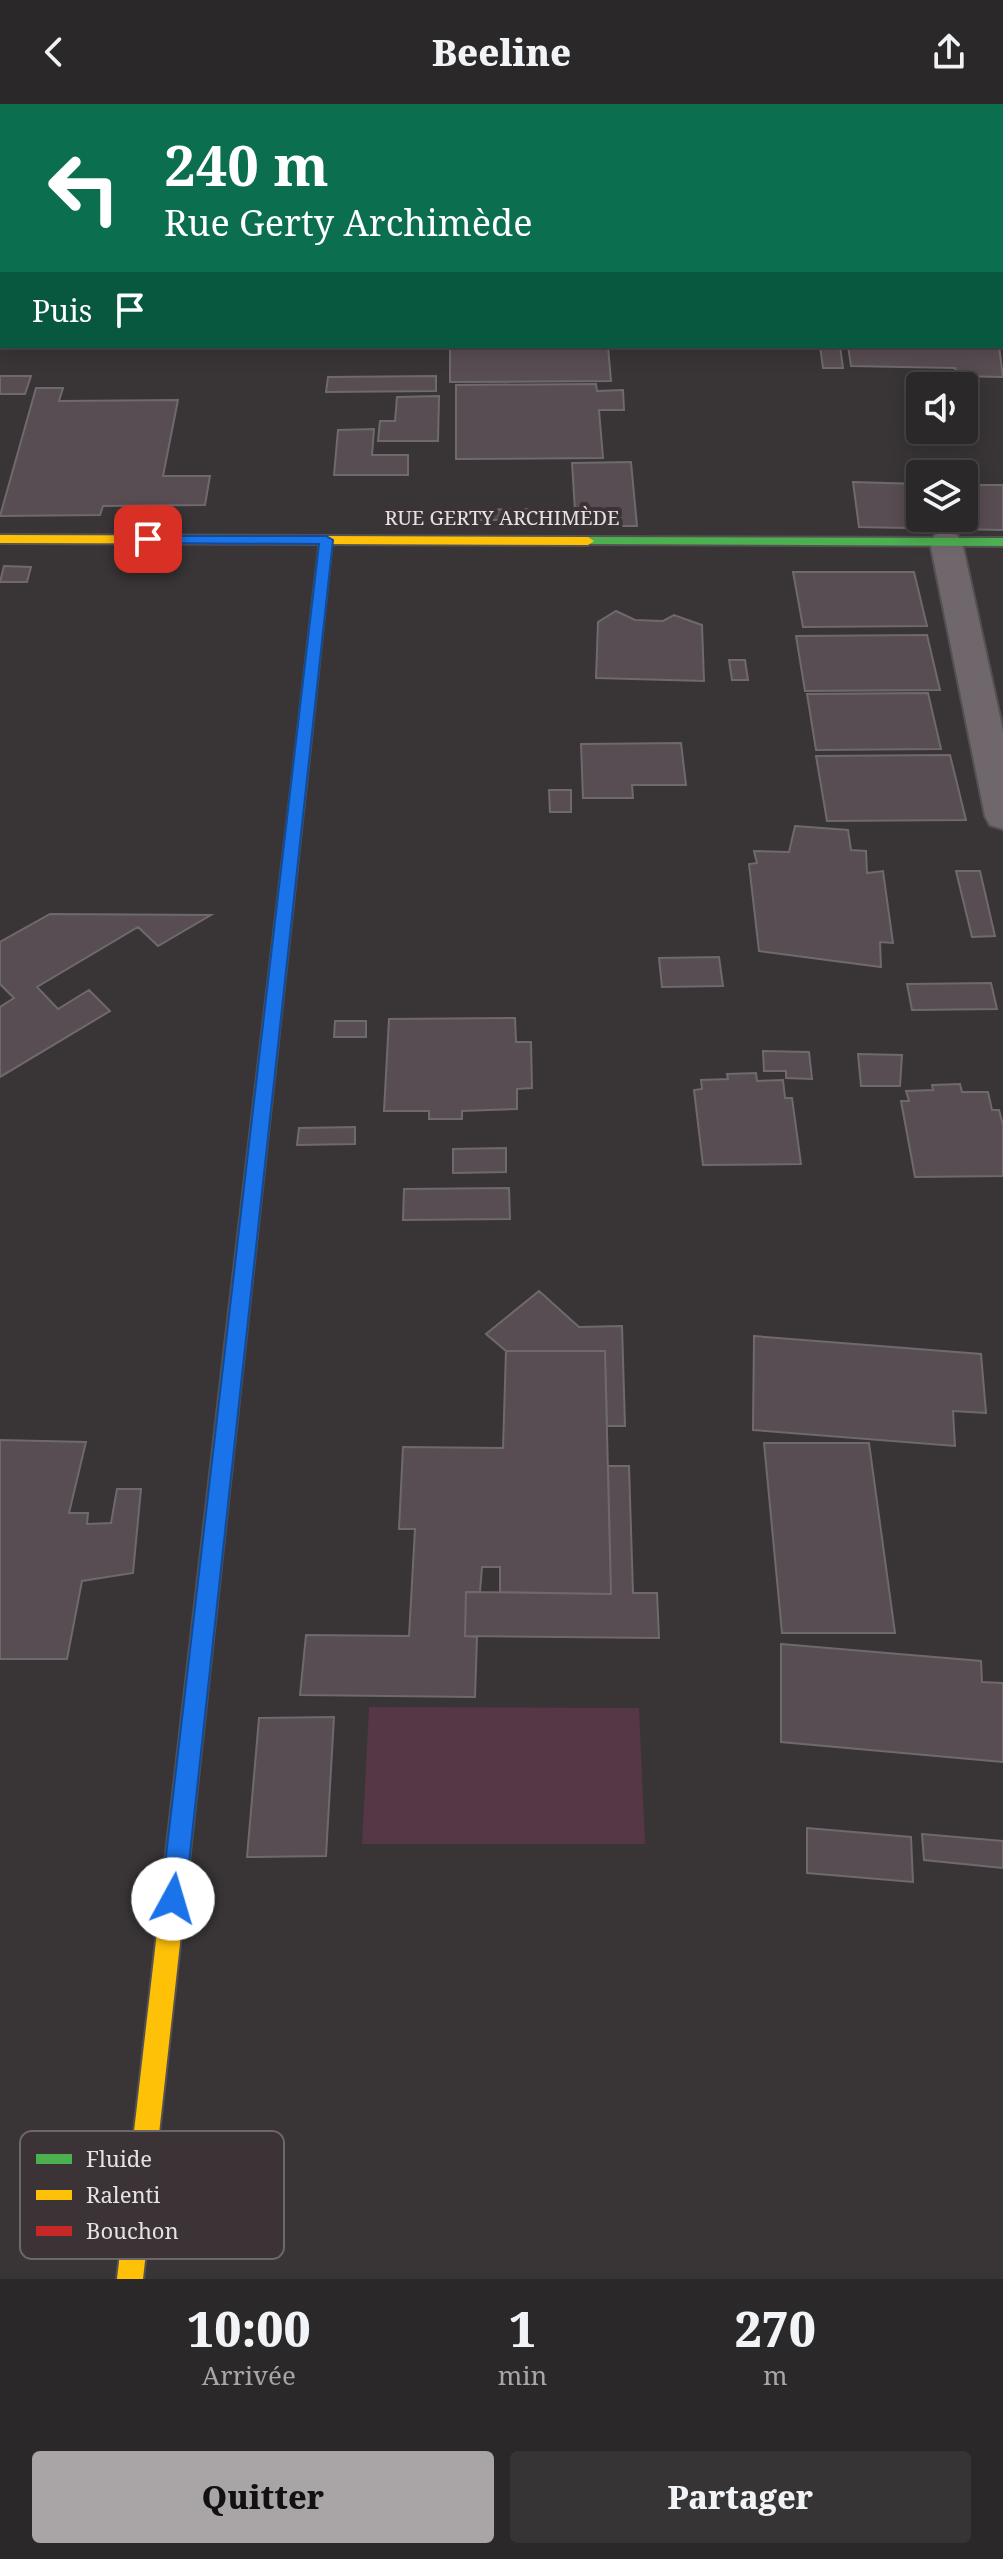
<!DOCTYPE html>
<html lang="fr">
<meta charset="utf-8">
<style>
body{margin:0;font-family:"Noto Serif",serif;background:#373435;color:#f1f3f6;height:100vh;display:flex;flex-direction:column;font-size:30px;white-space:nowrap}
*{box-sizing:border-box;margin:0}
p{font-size:26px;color:#a6a6a8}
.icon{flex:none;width:44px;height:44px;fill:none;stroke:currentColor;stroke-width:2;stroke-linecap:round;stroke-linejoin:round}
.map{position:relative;height:2175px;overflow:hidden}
.details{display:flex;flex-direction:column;background:#2b2829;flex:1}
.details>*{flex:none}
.guide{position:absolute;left:0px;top:0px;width:1004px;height:244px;box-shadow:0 4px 20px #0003,0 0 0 2px #474446;background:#0b6e4f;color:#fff;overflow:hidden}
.tools{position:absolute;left:906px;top:268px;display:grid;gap:16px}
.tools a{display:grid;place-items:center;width:72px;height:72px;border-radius:8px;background:#2b2829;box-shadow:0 4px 20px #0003,0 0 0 2px #474446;font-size:40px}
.pin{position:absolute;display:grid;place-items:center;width:68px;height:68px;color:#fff;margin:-34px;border-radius:16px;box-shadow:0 4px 12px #0006}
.me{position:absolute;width:88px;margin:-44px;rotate:6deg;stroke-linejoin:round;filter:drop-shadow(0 0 6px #0008)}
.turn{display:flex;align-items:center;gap:28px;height:168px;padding:0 32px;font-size:36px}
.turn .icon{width:104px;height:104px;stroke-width:2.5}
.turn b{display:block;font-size:56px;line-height:68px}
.then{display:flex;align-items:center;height:76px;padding:0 32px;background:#0003;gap:16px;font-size:30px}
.eta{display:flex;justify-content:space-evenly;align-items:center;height:136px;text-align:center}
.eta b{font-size:48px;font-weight:800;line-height:56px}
.button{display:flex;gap:16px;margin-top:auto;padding:16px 32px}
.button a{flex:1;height:92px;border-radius:8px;background:#a9a5a7;color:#111;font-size:32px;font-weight:800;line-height:92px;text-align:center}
.button a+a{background:#373435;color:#f1f3f6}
header{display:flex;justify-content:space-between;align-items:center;height:104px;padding:0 32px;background:#2b2829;font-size:36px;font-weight:800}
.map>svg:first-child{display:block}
</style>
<header><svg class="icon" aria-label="back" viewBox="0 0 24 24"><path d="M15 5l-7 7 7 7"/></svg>Beeline<svg class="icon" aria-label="share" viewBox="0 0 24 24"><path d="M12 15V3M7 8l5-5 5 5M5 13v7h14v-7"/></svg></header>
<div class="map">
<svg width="1003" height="2175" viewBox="0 0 1003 2175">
<rect width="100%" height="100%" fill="#393537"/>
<path fill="#563745" d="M369,1603L639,1604L645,1740H362Z"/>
<path fill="#584d52" stroke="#6e6a6c" stroke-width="2" d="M450,242H608L611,277L450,278Z
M820,242H840L843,264H823Z
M848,242H999L1003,273L957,272L955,264L851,262Z
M0,272H31L25,290H0Z
M436,272V287L326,288L328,273Z
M596,280L597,287L623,286L624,306H599L603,354L456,355V281Z
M36,284H63L59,297L178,296L163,372H210L205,401L103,402L100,411L0,412Z
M439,292L438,337H378L380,317H395L397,293Z
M374,325L372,351H408V371H334L338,326Z
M631,358L637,422H576L572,359Z
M853,378L920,380V414H964V381H1003V426L859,423Z
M530,405L531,416H467V406Z
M4,462L31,463L27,478H0Z
M793,468H914L927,522L803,523Z
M616,507L635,516L663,517L674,511L702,521L704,577L596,574L598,518Z
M927,531L940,586L805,587L796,532Z
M729,556H745L748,576H732Z
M928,589L941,645L816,646L807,590Z
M681,639L686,681H632L633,694H583L581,640Z
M950,651L966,716L827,717L816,652Z
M549,686H571V708H550Z
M795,722L848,726L851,746L866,747L867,769L883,767L893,839L880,838L881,863L759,847L749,760L757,759L754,747L789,748Z
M956,767H980L995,832L972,833Z
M50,810L211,811L158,842L138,823L37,883L58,905L89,886L110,907L0,973V903L14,894L0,880V838Z
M719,853L723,882L662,883L659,854Z
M991,879L997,905L912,906L907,880Z
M515,914L516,938H531L532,984L517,985V1005L462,1007V1015H429V1007H384L389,915Z
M335,917H366V933H334Z
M763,947L809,948L812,975L786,974V967H764Z
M858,950L902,951L900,982H861Z
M756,969L757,977L783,976L785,994H792L801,1060L703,1061L694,986L702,985L701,976L728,975L727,970Z
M960,980L962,988H988L992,1006H999L1003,1021V1072L915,1073L901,997H909L906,987L933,986L932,981Z
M355,1023V1040L297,1041L299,1024Z
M506,1044V1068L453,1069V1045Z
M509,1084L510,1115L403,1116L404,1085Z
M539,1187L579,1223L622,1222L625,1322H607L605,1247H506L486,1230Z
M754,1232L981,1250L986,1309L953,1307L955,1342L753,1326Z
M506,1247H605L611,1490L500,1488V1463H482L480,1488H466L465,1532L477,1533L475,1593L300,1591L306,1531L409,1532L415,1425H399L403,1343L503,1344Z
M0,1336L86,1338L69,1409H88L87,1420L111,1419L117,1385H141L133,1469L82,1477L67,1555H0Z
M764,1339H869L895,1529H782Z
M608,1362H629L633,1489H657L659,1534L465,1532L466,1488L611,1490Z
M781,1540L981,1557L982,1578L1003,1579V1658L781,1638Z
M334,1613L326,1752L247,1753L259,1614Z
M807,1724L911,1733L913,1778L807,1769Z
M922,1730L1003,1737V1764L924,1756Z"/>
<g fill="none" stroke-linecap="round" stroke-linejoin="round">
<g stroke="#545153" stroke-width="4">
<path id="street" d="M0,116H2V132H0Z
M1002,121H1003V137H1002Z
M946,428L957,431L962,438L1003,627V725L990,721L985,712L930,438L935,431Z"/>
</g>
<g stroke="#545153" stroke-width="4">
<path id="fast" d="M326,432L332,436L309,653L302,658L295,653L320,436Z
M588,433L1003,434V442L583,440L582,437Z
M235,1233L242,1235L245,1241L187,1776L183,1784L175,1788L167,1784L163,1776L225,1241L228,1235Z"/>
</g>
<g stroke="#545153" stroke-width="4">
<path id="slow" d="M0,431L588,433L594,437L588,441L0,439Z
M175,1764L183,1768L187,1776L143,2175H117L163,1776L167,1768Z"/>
</g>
<g stroke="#545153" stroke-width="4">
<path id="jam" d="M302,648L309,653L245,1241L242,1247L235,1249L228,1247L225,1241L295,653Z"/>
</g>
<use href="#street" fill="#6f676b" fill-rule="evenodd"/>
<use href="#fast" fill="#4caf50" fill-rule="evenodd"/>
<use href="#slow" fill="#ffc107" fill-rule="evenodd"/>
<use href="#jam" fill="#c62828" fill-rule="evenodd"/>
</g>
<path fill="#1a73e8" stroke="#114b97" stroke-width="2" d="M144,432H326L333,436L185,1795L181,1804L173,1807L165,1804L161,1795L319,440L148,439L142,435Z"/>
<g text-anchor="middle" stroke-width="8" stroke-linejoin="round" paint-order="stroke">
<g font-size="20" fill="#e6e1e3" stroke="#3b3336">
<text x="502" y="421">RUE GERTY ARCHIMÈDE</text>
</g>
</g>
<rect x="20" y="2027" width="264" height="128" rx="12" fill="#3b3336" stroke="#6e676a" stroke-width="2"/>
<rect x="36" y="2050" width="36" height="10" fill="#4caf50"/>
<rect x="36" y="2086" width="36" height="10" fill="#ffc107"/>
<rect x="36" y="2122" width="36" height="10" fill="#c62828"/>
<g font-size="22" fill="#e6e1e3">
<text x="86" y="2063">Fluide</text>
<text x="86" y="2099">Ralenti</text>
<text x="86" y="2135">Bouchon</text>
</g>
</svg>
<div class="tools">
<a><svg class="icon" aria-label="sound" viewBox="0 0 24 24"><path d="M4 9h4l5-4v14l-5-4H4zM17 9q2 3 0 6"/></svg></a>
<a><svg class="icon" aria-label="layers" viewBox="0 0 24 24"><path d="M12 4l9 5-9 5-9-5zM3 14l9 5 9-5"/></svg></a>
</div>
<div class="pin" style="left:148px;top:435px;background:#d93025"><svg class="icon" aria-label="arrive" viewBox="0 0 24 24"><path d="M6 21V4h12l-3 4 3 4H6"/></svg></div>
<svg class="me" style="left:173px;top:1795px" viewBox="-20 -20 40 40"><circle r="19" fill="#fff"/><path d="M0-13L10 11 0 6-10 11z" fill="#1a73e8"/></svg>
<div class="guide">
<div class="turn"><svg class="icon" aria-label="left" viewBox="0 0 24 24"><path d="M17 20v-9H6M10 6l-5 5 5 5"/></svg><div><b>240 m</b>Rue Gerty Archimède</div></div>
<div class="then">Puis<svg class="icon" aria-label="arrive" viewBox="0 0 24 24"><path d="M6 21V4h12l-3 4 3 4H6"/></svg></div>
</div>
</div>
<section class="details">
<div class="eta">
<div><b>10:00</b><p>Arrivée</p></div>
<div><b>1</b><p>min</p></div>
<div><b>270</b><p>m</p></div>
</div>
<div class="button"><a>Quitter</a><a>Partager</a></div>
</section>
